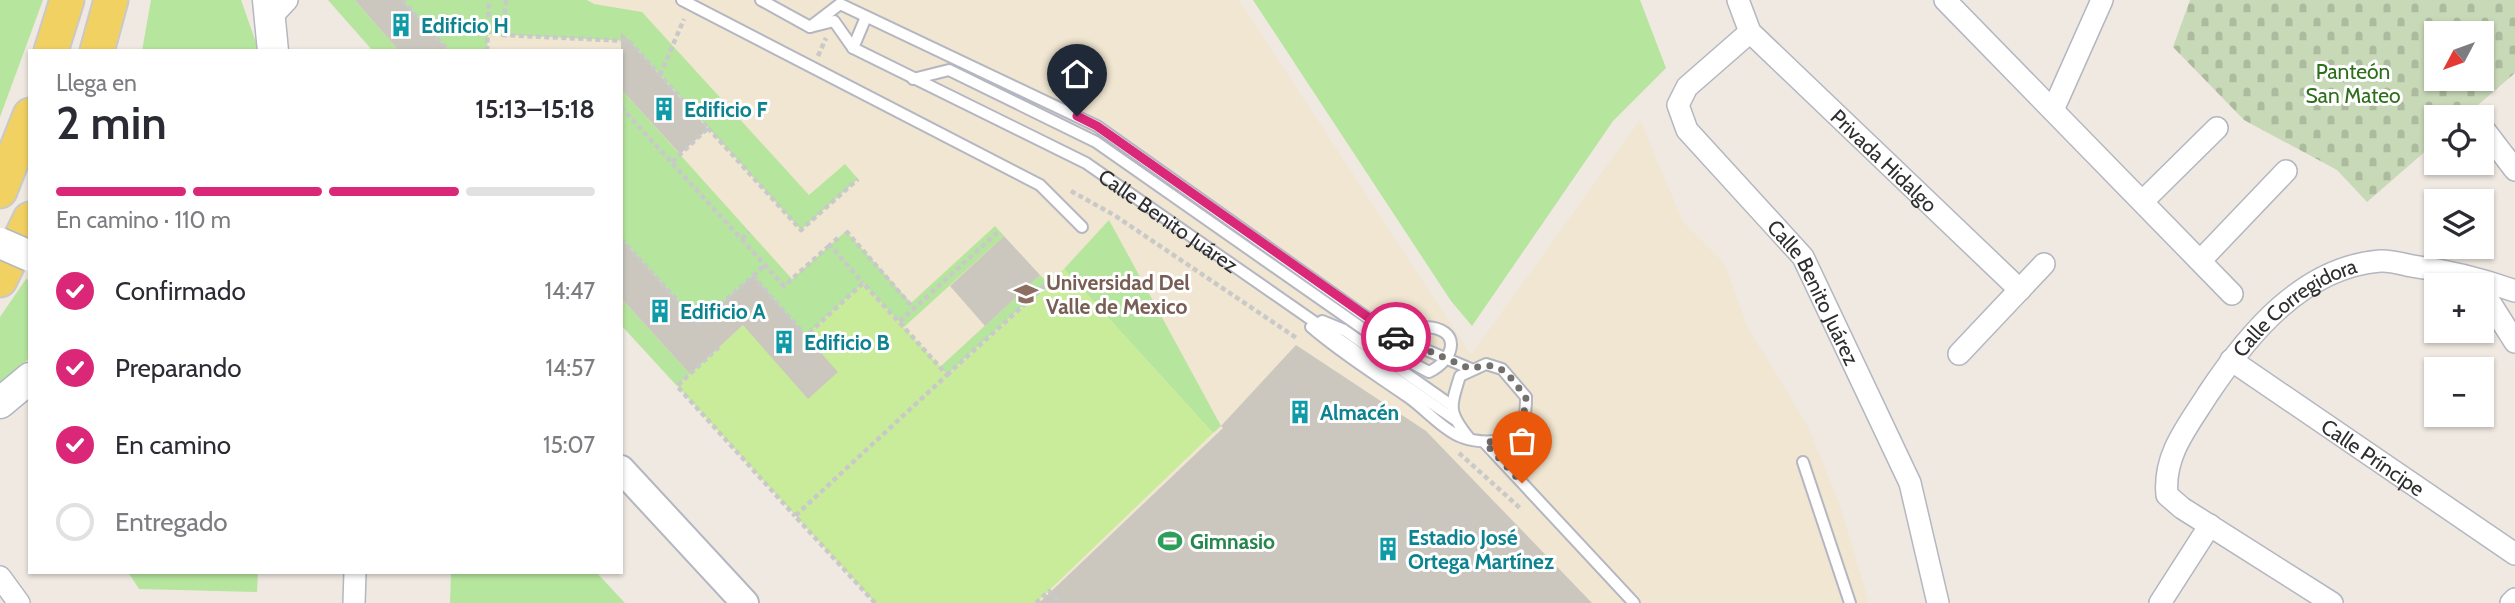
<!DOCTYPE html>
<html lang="es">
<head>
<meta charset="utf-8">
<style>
  :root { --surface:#fff; --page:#f7f7f7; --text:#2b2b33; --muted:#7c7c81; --line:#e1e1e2; --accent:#db2777 }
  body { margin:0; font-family:Cabin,sans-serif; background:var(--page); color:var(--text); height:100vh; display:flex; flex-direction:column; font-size:26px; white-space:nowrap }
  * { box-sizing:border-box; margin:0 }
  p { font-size:23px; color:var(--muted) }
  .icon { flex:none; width:38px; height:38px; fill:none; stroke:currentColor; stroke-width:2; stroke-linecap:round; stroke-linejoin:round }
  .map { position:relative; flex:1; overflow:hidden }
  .panel { position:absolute; left:28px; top:49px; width:595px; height:525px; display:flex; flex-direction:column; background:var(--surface); border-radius:0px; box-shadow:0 2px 5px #0004 }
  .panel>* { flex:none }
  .needle { width:46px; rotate:229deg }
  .fabs { position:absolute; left:2424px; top:21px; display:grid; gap:14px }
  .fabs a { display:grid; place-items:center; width:70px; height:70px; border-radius:0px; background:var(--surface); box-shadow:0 2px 5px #0004; font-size:35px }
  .pin { position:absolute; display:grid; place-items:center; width:60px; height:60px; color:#fff; margin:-72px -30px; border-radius:50% 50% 50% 0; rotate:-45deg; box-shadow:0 0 7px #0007 }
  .pin .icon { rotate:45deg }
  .courier { position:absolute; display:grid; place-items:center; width:70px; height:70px; margin:-35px; border:5px solid #db2777; border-radius:50%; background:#fff; color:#222; box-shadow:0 2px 9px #0007 }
  .headline em { font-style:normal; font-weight:600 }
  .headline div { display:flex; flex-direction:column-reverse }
  .headline { display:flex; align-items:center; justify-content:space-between; height:119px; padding:0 28px }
  h1 { font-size:46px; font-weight:600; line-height:52px }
  .bar { display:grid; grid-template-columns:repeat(4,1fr); gap:10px 7px; align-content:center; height:84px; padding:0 28px }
  .bar i { height:9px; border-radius:5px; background:var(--line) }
  .bar .current { background:var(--accent) }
  .bar p { grid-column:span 4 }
  ol { padding:0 28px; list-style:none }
  li { display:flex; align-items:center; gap:21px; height:77px }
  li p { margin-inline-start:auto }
  li .icon { padding:7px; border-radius:50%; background:var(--accent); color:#fff; stroke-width:4 }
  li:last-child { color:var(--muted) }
  li i { width:38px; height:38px; border:4px solid var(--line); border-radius:50% }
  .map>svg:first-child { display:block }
</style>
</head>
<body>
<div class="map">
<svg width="2515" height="603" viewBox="0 0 2515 603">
  <defs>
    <pattern id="cemetery-stones" width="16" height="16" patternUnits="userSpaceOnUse" patternTransform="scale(1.75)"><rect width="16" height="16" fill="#c8d9b8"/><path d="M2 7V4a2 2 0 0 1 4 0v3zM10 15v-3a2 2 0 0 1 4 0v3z" fill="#acbb9e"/></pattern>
  </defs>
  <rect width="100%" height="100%" fill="#efe9e1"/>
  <!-- education -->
  <path fill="#f0e6d1" d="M328 0H1239L1471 355 1640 120 1683 222 1724 263 1748 328 1807 425 1840 505 1869 603H875L621 325V51H373Z"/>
  <!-- green -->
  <g fill="#b6e59e">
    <path d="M0 0H43L0 117Z"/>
    <path d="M151 0H241L259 51H142Z"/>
    <path d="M328 0H355L399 51H373Z"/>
    <path d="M402 0H587L594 4 642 12 809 195 845 164 858 179 801 230 629 41 488 34 487 51H449Z"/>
    <path d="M1253 0H1640L1666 68 1613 121 1472 326 1451 301Z"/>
    <path d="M621 89 792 279 846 231 911 303 995 226 1004 236 904 327 863 283 806 336 753 277 699 324 621 239Z"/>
    <path d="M1109 220 1221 426 1213 433 1064 269Z"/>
    <path d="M1040 275 1048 283 947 375 940 367Z"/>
    <path d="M26 279 30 280V358L0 383V317Z"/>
    <path d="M621 298 690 374 677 386 621 325Z"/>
    <path d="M128 572H258L257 592 139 589Z"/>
    <path d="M451 572H596L625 603H450Z"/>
  </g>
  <!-- cemetery -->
  <path fill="url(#cemetery-stones)" fill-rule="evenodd" d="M2190 0H2515V73L2464 117H2436V142L2367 202 2337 170 2244 120 2173 47ZM2436 33H2482V79H2436Z"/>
  <!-- pitch -->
  <path fill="#c9ec9a" d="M1064 269 1213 433 1036 603H875L677 386 743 325 806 336 863 283 948 375Z"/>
  <!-- building -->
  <g fill="#cbc7bf">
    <path d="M355 0H402L449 51H399Z"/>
    <path d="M621 32 708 129 680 154 621 89Z"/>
    <path d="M1004 236 1040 275 985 326 950 286Z"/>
    <path d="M621 239 699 324 753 276 838 372 808 399 743 325 690 374 621 298Z"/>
    <path d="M1296 345 1426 431 1592 603H1039L1223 428 1221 426Z"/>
  </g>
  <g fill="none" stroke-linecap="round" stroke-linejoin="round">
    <!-- service casing -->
    <g stroke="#b4b7c1" stroke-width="14">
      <g id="service">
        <path d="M682 0 1040 185 1082 227"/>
        <path id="s1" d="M761 0 810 27 834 21 853 48 1086 163 1454 419"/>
        <path d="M810 27 840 4 1097 126 1393 336C1403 334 1416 327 1425 327 1462 328 1456 359 1429 372L1412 363 1096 142 949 70 913 79"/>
        <path d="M853 48 866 17"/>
        <path d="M1322 321 1344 330 1451 405"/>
        <path d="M1311 327C1341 353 1375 374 1408 397 1424 408 1438 425 1455 434 1475 445 1517 447 1524 418 1526 411 1526 403 1526 397L1502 369 1486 364 1460 376C1450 408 1448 412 1469 438"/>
        <path d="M1393 336 1471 369"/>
        <path d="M1485 443 1634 603"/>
        <path d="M1803 462 1850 603"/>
      </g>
    </g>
    <!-- minor casing -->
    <g stroke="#b4b7c1" stroke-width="24">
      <g id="minor">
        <path id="s2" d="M1738 0 1750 32 2020 290"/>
        <path d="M1945 0 2232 294"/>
        <path d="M272 16 287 0"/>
        <path id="s3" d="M1750 32 1687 87 1678 105 1687 130 1803 257 1910 483 1938 603"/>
        <path d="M2053 110 2102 0"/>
        <path d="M2486 132 2515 170"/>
        <path d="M2143 201 2217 128"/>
        <path d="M2201 260 2286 171"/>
        <path d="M2482 290 2515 342"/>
        <path d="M1959 354 2044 264"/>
        <path id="s4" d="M2231 360 2515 554"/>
        <path d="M0 577 19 603"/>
        <path d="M354 603 355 572"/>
        <path d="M2160 603 2210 525"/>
        <path id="s5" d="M2332 603 2182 508 2167 495C2163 455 2188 426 2208 394 2248 334 2303 267 2380 261 2390 260 2402 264 2412 266 2449 271 2479 278 2515 291"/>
        <path d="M2511 603 2515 599"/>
      </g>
    </g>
    <!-- tertiary casing -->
    <g stroke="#b4b7c1" stroke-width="30">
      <path id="tertiary" d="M621 469 745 603"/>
    </g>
    <!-- secondary casing -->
    <g stroke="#b4b7c1" stroke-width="33">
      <g id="secondary">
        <path d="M268 0 273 51"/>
        <path d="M0 403 30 378"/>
      </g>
    </g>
    <!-- primary casing -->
    <g stroke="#c9c9c9" stroke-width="37">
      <g id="primary">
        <path d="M51 51 67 0"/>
        <path d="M97 51 111 0"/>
        <path d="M0 191 30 115"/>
        <path d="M0 280 30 219"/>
      </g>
    </g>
    <!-- path -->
    <g stroke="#c9c9c9" stroke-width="4.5" stroke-dasharray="5 3.5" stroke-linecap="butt">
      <path d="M402 0 449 51"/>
      <path d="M506 0 503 35 629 41 708 128 672 162"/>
      <path d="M487 51 489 0"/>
      <path d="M818 56 826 38"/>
      <path d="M660 75 684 19"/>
      <path d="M621 107 784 286 830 245"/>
      <path d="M708 128 801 230 858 179"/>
      <path d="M1071 191 1114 215 1298 339"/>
      <path d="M846 231 914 309"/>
      <path d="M838 238 830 245 863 283"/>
      <path d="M621 239 699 324 753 276 806 336 863 283 899 322 999 231"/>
      <path d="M742 239 749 232"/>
      <path d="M753 276 765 265"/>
      <path d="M719 347 677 386 795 516"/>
      <path d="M947 375 1048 283"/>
      <path d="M1459 453 1520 508"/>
      <path d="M875 603 795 516 947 375 899 322"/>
      <path d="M1036 603 1049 591 1061 603"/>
    </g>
    <!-- service -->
    <use href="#service" stroke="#fff" stroke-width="10"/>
    <!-- minor -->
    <use href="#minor" stroke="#fff" stroke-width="21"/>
    <!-- tertiary -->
    <use href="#tertiary" stroke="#fff" stroke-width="26"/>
    <!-- secondary -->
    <use href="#secondary" stroke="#fff" stroke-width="30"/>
    <!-- primary -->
    <use href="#primary" stroke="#f2d163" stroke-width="33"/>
    <!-- secondary-bridge casing -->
    <g stroke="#b4b7c1" stroke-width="33" stroke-linecap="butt">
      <path id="secondary-bridge" d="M0 243 30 256"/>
    </g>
    <!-- secondary-bridge -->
    <use href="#secondary-bridge" stroke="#fff" stroke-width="30"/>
  </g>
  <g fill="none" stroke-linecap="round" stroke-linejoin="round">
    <!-- done -->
    <path stroke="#726f6d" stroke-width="7" stroke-dasharray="0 12.6" d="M1396 337 1471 369C1501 358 1508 375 1526 397 1523 430 1517 436 1485 443L1522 483"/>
    <!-- route -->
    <path stroke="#db2777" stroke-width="9" d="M1077 116 1097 126 1396 337"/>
  </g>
  <!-- icons -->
  <defs>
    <g id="building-bare" transform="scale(1.89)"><path d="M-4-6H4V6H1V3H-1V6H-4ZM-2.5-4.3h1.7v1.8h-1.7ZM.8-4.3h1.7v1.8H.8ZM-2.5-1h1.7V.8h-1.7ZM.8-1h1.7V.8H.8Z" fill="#0f9aa8" stroke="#fff" stroke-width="2.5" paint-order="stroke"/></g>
    <g id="university-bare" transform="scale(1.89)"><path d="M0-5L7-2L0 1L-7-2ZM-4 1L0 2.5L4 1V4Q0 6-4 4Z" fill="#8d6e63" stroke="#fff" stroke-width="2.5" paint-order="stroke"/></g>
    <g id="stadium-bare" transform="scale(1.89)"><path d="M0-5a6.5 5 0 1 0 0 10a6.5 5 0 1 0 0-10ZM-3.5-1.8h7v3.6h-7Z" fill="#2e9e5b" stroke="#fff" stroke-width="2.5" paint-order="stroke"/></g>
  </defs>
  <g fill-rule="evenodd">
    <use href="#building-bare" x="401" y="25"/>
    <use href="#building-bare" x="664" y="109"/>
    <use href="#university-bare" x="1026" y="294"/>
    <use href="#building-bare" x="660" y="311"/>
    <use href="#building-bare" x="784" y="342"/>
    <use href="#building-bare" x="1300" y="412"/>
    <use href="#stadium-bare" x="1170" y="541"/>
    <use href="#building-bare" x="1388" y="549"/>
  </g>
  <g text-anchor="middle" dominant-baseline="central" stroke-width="6" stroke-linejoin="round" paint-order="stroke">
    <!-- culture labels -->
    <g font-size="21" font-weight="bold" fill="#0d838f" stroke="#fff" text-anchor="start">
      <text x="421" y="25">Edificio H</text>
      <text x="684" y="109">Edificio F</text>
      <text x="680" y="311">Edificio A</text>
      <text x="804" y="342">Edificio B</text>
      <text x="1320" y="412">Almacén</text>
      <text x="1408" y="537">Estadio José<tspan x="1408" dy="24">Ortega Martínez</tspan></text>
    </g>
    <!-- park labels -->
    <g font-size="21" fill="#2c6e1b" stroke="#fff">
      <text x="2353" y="71">Panteón<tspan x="2353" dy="24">San Mateo</tspan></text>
    </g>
    <!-- street labels -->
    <g font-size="21" fill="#2e2e2e" stroke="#fff">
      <text stroke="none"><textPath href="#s2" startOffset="220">Privada Hidalgo</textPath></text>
      <text stroke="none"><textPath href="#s1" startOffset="474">Calle Benito Juárez</textPath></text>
      <text stroke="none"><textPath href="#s3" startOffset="338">Calle Benito Juárez</textPath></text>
      <text stroke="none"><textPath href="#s5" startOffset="434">Calle Corregidora</textPath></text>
      <text stroke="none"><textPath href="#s4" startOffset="172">Calle Príncipe</textPath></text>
    </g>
    <!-- education labels -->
    <g font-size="21" font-weight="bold" fill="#785e54" stroke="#fff" text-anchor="start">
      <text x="1046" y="282">Universidad Del<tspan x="1046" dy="24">Valle de Mexico</tspan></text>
    </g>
    <!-- leisure labels -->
    <g font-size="21" font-weight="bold" fill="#27864d" stroke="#fff" text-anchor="start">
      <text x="1190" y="541">Gimnasio</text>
    </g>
  </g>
</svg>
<div class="fabs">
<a><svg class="needle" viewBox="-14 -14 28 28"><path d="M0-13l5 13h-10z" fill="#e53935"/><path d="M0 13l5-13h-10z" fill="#7c7c81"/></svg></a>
<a><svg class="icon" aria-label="locate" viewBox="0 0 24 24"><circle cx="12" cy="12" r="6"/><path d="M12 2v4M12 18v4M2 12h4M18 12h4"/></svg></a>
<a><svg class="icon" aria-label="layers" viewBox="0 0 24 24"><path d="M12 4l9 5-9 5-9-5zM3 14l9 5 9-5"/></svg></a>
<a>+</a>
<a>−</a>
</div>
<div class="pin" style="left:1522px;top:483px;background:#ea580c"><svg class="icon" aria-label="bag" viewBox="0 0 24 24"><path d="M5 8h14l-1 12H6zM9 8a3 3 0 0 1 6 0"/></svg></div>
<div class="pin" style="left:1077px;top:116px;background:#1f2937"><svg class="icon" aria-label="home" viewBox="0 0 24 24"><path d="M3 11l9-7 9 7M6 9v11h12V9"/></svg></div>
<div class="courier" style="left:1396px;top:337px"><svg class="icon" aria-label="car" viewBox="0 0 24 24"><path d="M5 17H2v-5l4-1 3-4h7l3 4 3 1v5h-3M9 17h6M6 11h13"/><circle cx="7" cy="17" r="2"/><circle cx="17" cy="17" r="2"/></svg></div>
<section class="panel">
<div class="headline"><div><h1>2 min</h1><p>Llega en</p></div><em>15:13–15:18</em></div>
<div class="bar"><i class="current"></i><i class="current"></i><i class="current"></i><i></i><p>En camino · 110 m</p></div>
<ol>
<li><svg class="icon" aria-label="check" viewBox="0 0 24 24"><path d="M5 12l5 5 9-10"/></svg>Confirmado<p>14:47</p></li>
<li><svg class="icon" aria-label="check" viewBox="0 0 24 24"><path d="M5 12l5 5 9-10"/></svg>Preparando<p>14:57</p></li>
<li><svg class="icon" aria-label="check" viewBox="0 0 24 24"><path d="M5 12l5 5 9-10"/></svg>En camino<p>15:07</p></li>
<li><i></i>Entregado</li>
</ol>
</section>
</div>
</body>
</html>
